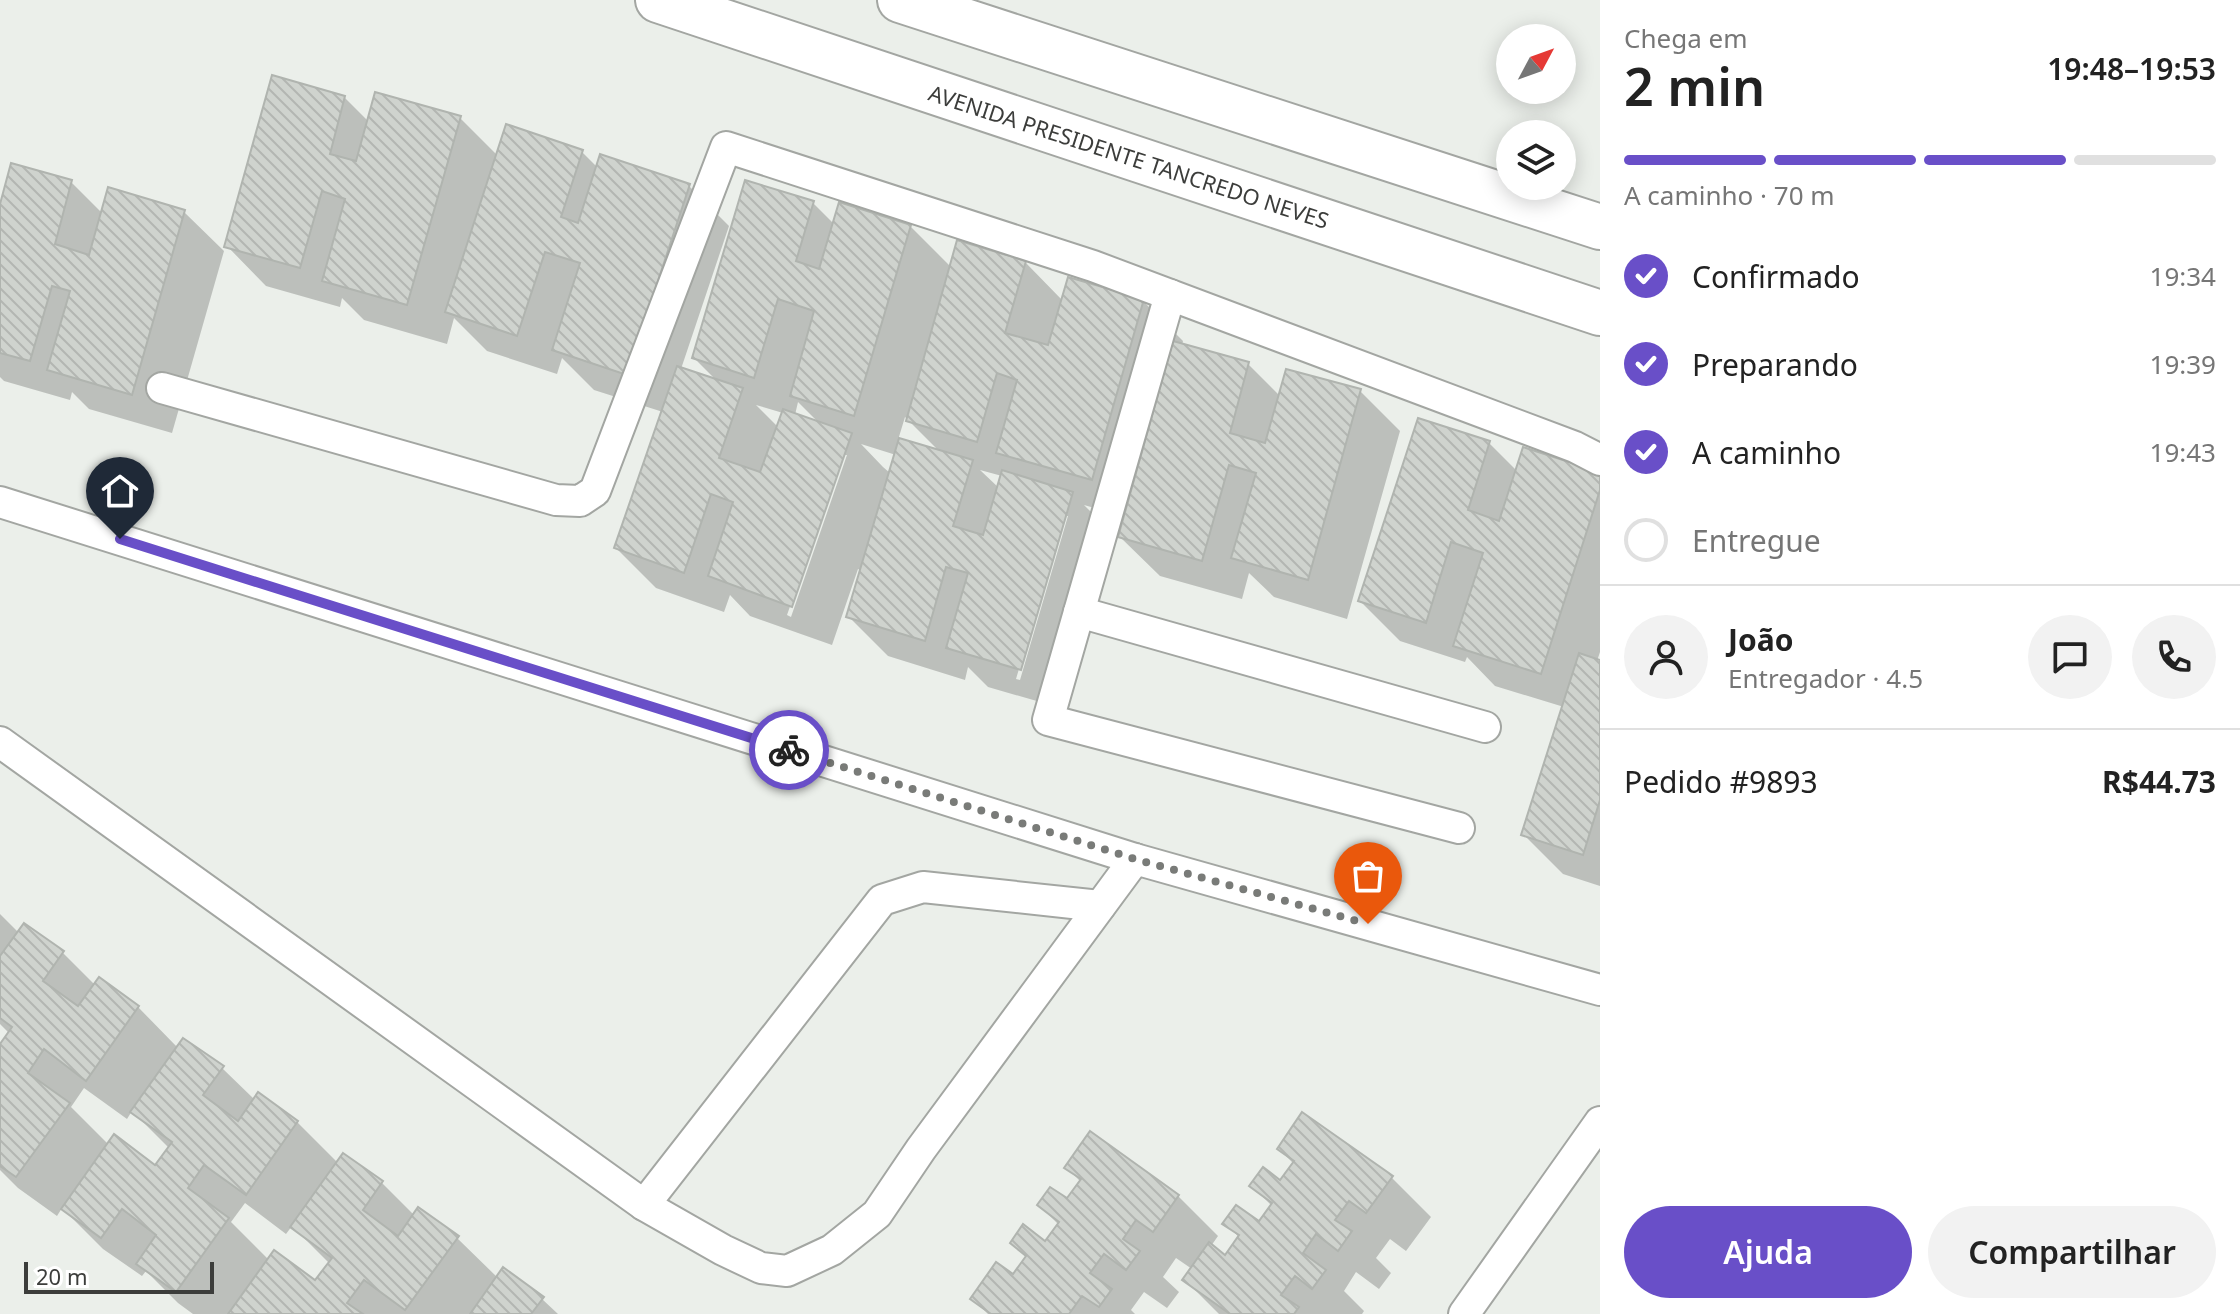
<!DOCTYPE html>
<html lang="pt">
<head>
<meta charset="utf-8">
<style>
  :root { --surface:#fff; --page:#f2f2f2; --text:#222; --muted:#767676; --line:#e0e0e0; --accent:#694fc8 }
  body { margin:0; font-family:"Noto Sans",sans-serif; background:var(--page); color:var(--text); height:100vh; display:flex; flex-direction:column; font-size:30px; white-space:nowrap }
  * { box-sizing:border-box; margin:0 }
  p { font-size:26px; color:var(--muted) }
  .icon { flex:none; width:44px; height:44px; fill:none; stroke:currentColor; stroke-width:2; stroke-linecap:round; stroke-linejoin:round }
  .map { position:relative; flex:1; overflow:hidden }
  .drawer { display:flex; flex-direction:column; background:var(--surface); width:640px }
  .drawer>* { flex:none }
  .needle { width:52px; rotate:49deg }
  .controls { position:absolute; left:1496px; top:24px; display:grid; gap:16px }
  .controls a { display:grid; place-items:center; width:80px; height:80px; border-radius:50%; background:var(--surface); box-shadow:0 4px 20px #0003; font-size:40px }
  .scale { position:absolute; left:24px; bottom:20px; width:190px; box-sizing:border-box; padding-left:8px; border:4px solid #3c3d3b; border-top:0; font-size:22px; line-height:28px; white-space:nowrap; color:#3c3d3b; -webkit-text-stroke:6px #fff; paint-order:stroke }
  .pin { position:absolute; display:grid; place-items:center; width:68px; height:68px; color:#fff; margin:-82px -34px; border-radius:50% 50% 50% 0; rotate:-45deg; box-shadow:0 0 8px #0007 }
  .pin .icon { rotate:45deg }
  .courier { position:absolute; display:grid; place-items:center; width:80px; height:80px; margin:-40px; border:6px solid #694fc8; border-radius:50%; background:#fff; color:#222; box-shadow:0 2px 10px #0007 }
  .headline em { font-style:normal; font-weight:600 }
  .headline div { display:flex; flex-direction:column-reverse }
  .headline { display:flex; align-items:center; justify-content:space-between; height:136px; padding:0 24px }
  h1 { font-size:52px; font-weight:600; line-height:60px }
  .bar { display:grid; grid-template-columns:repeat(4,1fr); gap:12px 8px; align-content:center; height:96px; padding:0 24px }
  .bar i { height:10px; border-radius:6px; background:var(--line) }
  .bar .on { background:var(--accent) }
  .bar p { grid-column:span 4 }
  .line { display:flex; align-items:center; gap:20px; padding:0 24px; border-top:2px solid var(--line) }
  .line div { flex:1 }
  .round { display:grid; place-items:center; flex:none; width:84px; height:84px; border-radius:42px; background:var(--page) }
  ol { padding:0 24px; list-style:none }
  li { display:flex; align-items:center; gap:24px; height:88px }
  li p { margin-inline-start:auto }
  li .icon { padding:8px; border-radius:50%; background:var(--accent); color:#fff; stroke-width:4 }
  li:last-child { color:var(--muted) }
  li i { width:44px; height:44px; border:4px solid var(--line); border-radius:50% }
  .cta { display:flex; gap:16px; margin-top:auto; padding:16px 24px }
  .cta a { flex:1; height:92px; border-radius:48px; background:var(--accent); color:#fff; font-size:32px; font-weight:600; line-height:92px; text-align:center }
  .cta a+a { background:var(--page); color:var(--text) }
  main { display:flex; flex:1; min-height:0 }
  .map>svg:first-child { display:block }
</style>
</head>
<body>
<main>
<div class="map">
<svg width="1600" height="1314" viewBox="0 0 1600 1314">
  <defs>
    <pattern id="building-back-hatch" width="6" height="6" patternUnits="userSpaceOnUse" patternTransform="scale(2)"><rect width="6" height="6" fill="#cfd3ce"/><path d="M-1 5l2 2M0 0l6 6M5-1l2 2" fill="none" stroke="#b3b6b2"/></pattern>
  </defs>
  <rect width="100%" height="100%" fill="#ebefea"/>
  <!-- shadow -->
  <g fill="#0003" fill-rule="evenodd">
    <path d="M344 97 369 122 460 118 498 156 582 152 598 168 689 186 729 226 681 369 718 382 694 358 813 203 834 224 910 226 951 267 1025 262 1063 301H1143L1183 341 1182 345 1248 364 1281 397 1360 391 1400 431 1347 619 1274 597 1249 573 1242 599 1160 576 1120 537 1126 517 1084 505 1112 533 1061 708 988 687 968 667 965 680 888 656 848 616 862 571 858 569 832 645 750 616 730 595 724 612 656 588 616 548 663 412 594 390 562 358 557 374 487 351 454 318 447 344 364 320 342 298 340 307 266 286 227 246ZM798 402 820 424 795 415ZM756 405 783 413 778 427ZM905 417 940 452 898 440ZM861 444 896 455 890 473 883 467ZM843 455H847L791 617 787 615ZM980 470 1002 476 999 488ZM1064 516H1068L1020 680 1016 679Z"/>
    <path d="M71 182 102 213 184 212 224 251 172 433 89 409 72 392 70 400 4 381 0 377V211Z"/>
    <path d="M1489 443 1517 471 1600 474V652L1597 661 1600 662V886L1563 874 1524 835 1564 707 1495 686 1467 657 1465 662 1400 641 1360 601Z"/>
    <path d="M0 914 19 933 24 925 63 953 95 985 138 1007 178 1048 222 1068 255 1100 297 1122 338 1163 343 1155 382 1183 415 1216 457 1238 498 1278 542 1299 558 1314H193L178 1303 146 1271 142 1276 103 1249 62 1208 57 1216 18 1188 0 1170V1047L10 1034 0 1024ZM84 1088 127 1119 132 1111 169 1148 156 1168 109 1145 71 1107ZM245 1203 286 1234 292 1226 330 1264 316 1283 269 1260 231 1222Z"/>
    <path d="M1279 1149 1391 1177 1431 1217 1406 1251 1390 1239 1376 1258 1391 1273 1379 1289 1356 1272 1344 1291 1364 1311 1362 1314H1219L1185 1280 1192 1269 1176 1258 1163 1277 1179 1292 1167 1308 1144 1292 1131 1310 1135 1314H988L973 1299 1014 1277 1027 1258 1012 1242 1046 1243 1059 1225 1039 1205 1067 1201 1081 1182 1066 1167 1178 1196 1218 1236 1211 1246 1226 1257 1240 1238 1225 1224H1259L1272 1206 1252 1186 1280 1182 1294 1164Z"/>
  </g>
  <!-- building -->
  <g fill="url(#building-back-hatch)" stroke="#b0b4af" stroke-width="2">
    <path d="M272 75 345 96 330 154 356 161 375 92 461 116 407 305 322 281 345 199 322 191 300 268 224 247Z"/>
    <path d="M506 124 583 150 561 217 578 223 600 154 690 184 627 375 552 350 580 263 545 252 517 336 445 312Z"/>
    <path d="M11 163 72 180 55 244 89 255 108 187 185 210 132 395 47 370 70 291 52 286 30 361 0 353V204Z"/>
    <path d="M745 180 814 201 796 261 819 269 839 202 911 225 854 416 790 396 814 311 778 299 754 378 692 358Z"/>
    <path d="M957 240 1026 261 1005 333 1048 345 1068 277 1144 299 1092 480 996 453 1017 380 997 373 977 442 906 421Z"/>
    <path d="M1173 341 1249 362 1230 433 1265 443 1286 369 1361 389 1308 580 1231 558 1256 473 1229 465 1202 561 1118 537Z"/>
    <path d="M677 366 743 388 719 458 760 472 783 409 852 433 792 607 708 576 733 502 711 494 684 573 614 548Z"/>
    <path d="M1418 418 1490 441 1468 510 1499 521 1523 447 1600 472V490L1541 674 1453 646 1483 553 1451 542 1426 623 1358 601Z"/>
    <path d="M899 438 973 460 953 526 983 535 1002 470 1073 492 1021 670 946 648 968 573 946 567 925 641 846 617Z"/>
    <path d="M1579 653 1600 660V800L1583 855 1521 835Z"/>
    <path d="M24 923 64 951 43 981 78 1006 99 977 139 1006 86 1081 44 1049 28 1073 70 1103 16 1177 0 1166V1044L12 1027 0 1018V956Z"/>
    <path d="M183 1038 224 1066 203 1095 238 1121 258 1092 298 1121 246 1195 204 1165 188 1188 229 1218 176 1292 136 1264 156 1235 122 1209 101 1238 61 1209 114 1134 155 1165 172 1142 130 1112Z"/>
    <path d="M1302 1112 1393 1176 1366 1213 1349 1201 1335 1220 1352 1231 1338 1251 1316 1234 1303 1253 1326 1270 1312 1289 1295 1276 1281 1295 1299 1307 1294 1314H1230L1182 1280 1209 1242 1225 1255 1239 1235 1222 1224 1236 1205 1259 1221 1272 1203 1249 1186 1263 1167 1280 1180 1294 1161 1277 1149Z"/>
    <path d="M1090 1131 1179 1195 1153 1232 1136 1220 1123 1239 1140 1251 1126 1270 1104 1254 1090 1273 1112 1289 1099 1307 1082 1296 1069 1314H991L970 1299 996 1262 1013 1274 1026 1256 1010 1243 1023 1224 1045 1241 1059 1222 1037 1205 1050 1187 1067 1198 1081 1179 1064 1168Z"/>
    <path d="M343 1153 383 1181 363 1210 398 1236 418 1207 459 1236 405 1310 364 1280 347 1303 363 1314H228L274 1250 315 1280 332 1258 290 1227Z"/>
    <path d="M503 1267 544 1297 531 1314H470Z"/>
  </g>
  <g fill="none" stroke-linecap="round" stroke-linejoin="round">
    <!-- lane casing -->
    <g stroke="#a3a6a2" stroke-width="34">
      <g id="lane">
        <path d="M1170 295 1048 720 1459 828"/>
        <path d="M162 388 556 500 580 501 595 491 726 147 1093 266 1575 447 1600 460"/>
        <path d="M0 502 1135 859 1600 990"/>
        <path d="M1079 612 1485 727"/>
        <path d="M0 742 644 1205 723 1250 761 1268 787 1271 832 1250 877 1214 921 1149 1135 859"/>
        <path d="M644 1205 882 900 923 887 1100 906"/>
        <path d="M1464 1314 1600 1122"/>
      </g>
    </g>
    <!-- primary casing -->
    <g stroke="#a3a6a2" stroke-width="48">
      <g id="primary">
        <path d="M658 0 1600 313"/>
        <path d="M900 0 1600 227"/>
      </g>
    </g>
    <!-- lane -->
    <use href="#lane" stroke="#fff" stroke-width="30"/>
    <!-- primary -->
    <use href="#primary" stroke="#fff" stroke-width="44"/>
  </g>
  <g fill="none" stroke-linecap="round" stroke-linejoin="round">
    <!-- done -->
    <path stroke="#797b78" stroke-width="8" stroke-dasharray="0 14.4" d="M789 750 1135 859 1368 924"/>
    <!-- route -->
    <path stroke="#694fc8" stroke-width="10" d="M120 539 789 750"/>
  </g>
  <g text-anchor="middle" dominant-baseline="central" stroke-width="7" stroke-linejoin="round" paint-order="stroke">
    <!-- street labels -->
    <g font-size="22" fill="#3c3d3b" stroke="#fff">
      <text transform="translate(1129 156) rotate(18)">AVENIDA PRESIDENTE TANCREDO NEVES</text>
    </g>
  </g>
</svg>
<div class="controls">
<a><svg class="needle" viewBox="-14 -14 28 28"><path d="M0-13l5 13h-10z" fill="#e53935"/><path d="M0 13l5-13h-10z" fill="#767676"/></svg></a>
<a><svg class="icon" aria-label="layers" viewBox="0 0 24 24"><path d="M12 4l9 5-9 5-9-5zM3 14l9 5 9-5"/></svg></a>
</div>
<div class="scale">20 m</div>
<div class="pin" style="left:1368px;top:924px;background:#ea580c"><svg class="icon" aria-label="bag" viewBox="0 0 24 24"><path d="M5 8h14l-1 12H6zM9 8a3 3 0 0 1 6 0"/></svg></div>
<div class="pin" style="left:120px;top:539px;background:#1f2937"><svg class="icon" aria-label="home" viewBox="0 0 24 24"><path d="M3 11l9-7 9 7M6 9v11h12V9"/></svg></div>
<div class="courier" style="left:789px;top:750px"><svg class="icon" aria-label="bike" viewBox="0 0 24 24"><circle cx="6" cy="16" r="4"/><circle cx="18" cy="16" r="4"/><path d="M6 16l4-8h5l3 8M10 8l3 8H6M13 5h3"/></svg></div>
</div>
<section class="drawer">
<div class="headline"><div><h1>2 min</h1><p>Chega em</p></div><em>19:48–19:53</em></div>
<div class="bar"><i class="on"></i><i class="on"></i><i class="on"></i><i></i><p>A caminho · 70 m</p></div>
<ol>
<li><svg class="icon" aria-label="check" viewBox="0 0 24 24"><path d="M5 12l5 5 9-10"/></svg>Confirmado<p>19:34</p></li>
<li><svg class="icon" aria-label="check" viewBox="0 0 24 24"><path d="M5 12l5 5 9-10"/></svg>Preparando<p>19:39</p></li>
<li><svg class="icon" aria-label="check" viewBox="0 0 24 24"><path d="M5 12l5 5 9-10"/></svg>A caminho<p>19:43</p></li>
<li><i></i>Entregue</li>
</ol>
<div class="line" style="height:144px"><a class="round"><svg class="icon" aria-label="person" viewBox="0 0 24 24"><circle cx="12" cy="8" r="4"/><path d="M4 21q1-7 8-7t8 7"/></svg></a><div><b>João</b><p>Entregador · 4.5</p></div><a class="round"><svg class="icon" aria-label="chat" viewBox="0 0 24 24"><path d="M4 5h16v11H9l-5 4z"/></svg></a><a class="round"><svg class="icon" aria-label="phone" viewBox="0 0 24 24"><path d="M5 4h4l2 5-3 2q2 4 5 5l2-3 5 2v4C11 20 4 13 5 4z"/></svg></a></div>
<div class="line" style="height:104px"><div>Pedido #9893</div><b>R$44.73</b></div>
<div class="cta"><a>Ajuda</a><a>Compartilhar</a></div>
</section>
</main>
</body>
</html>
